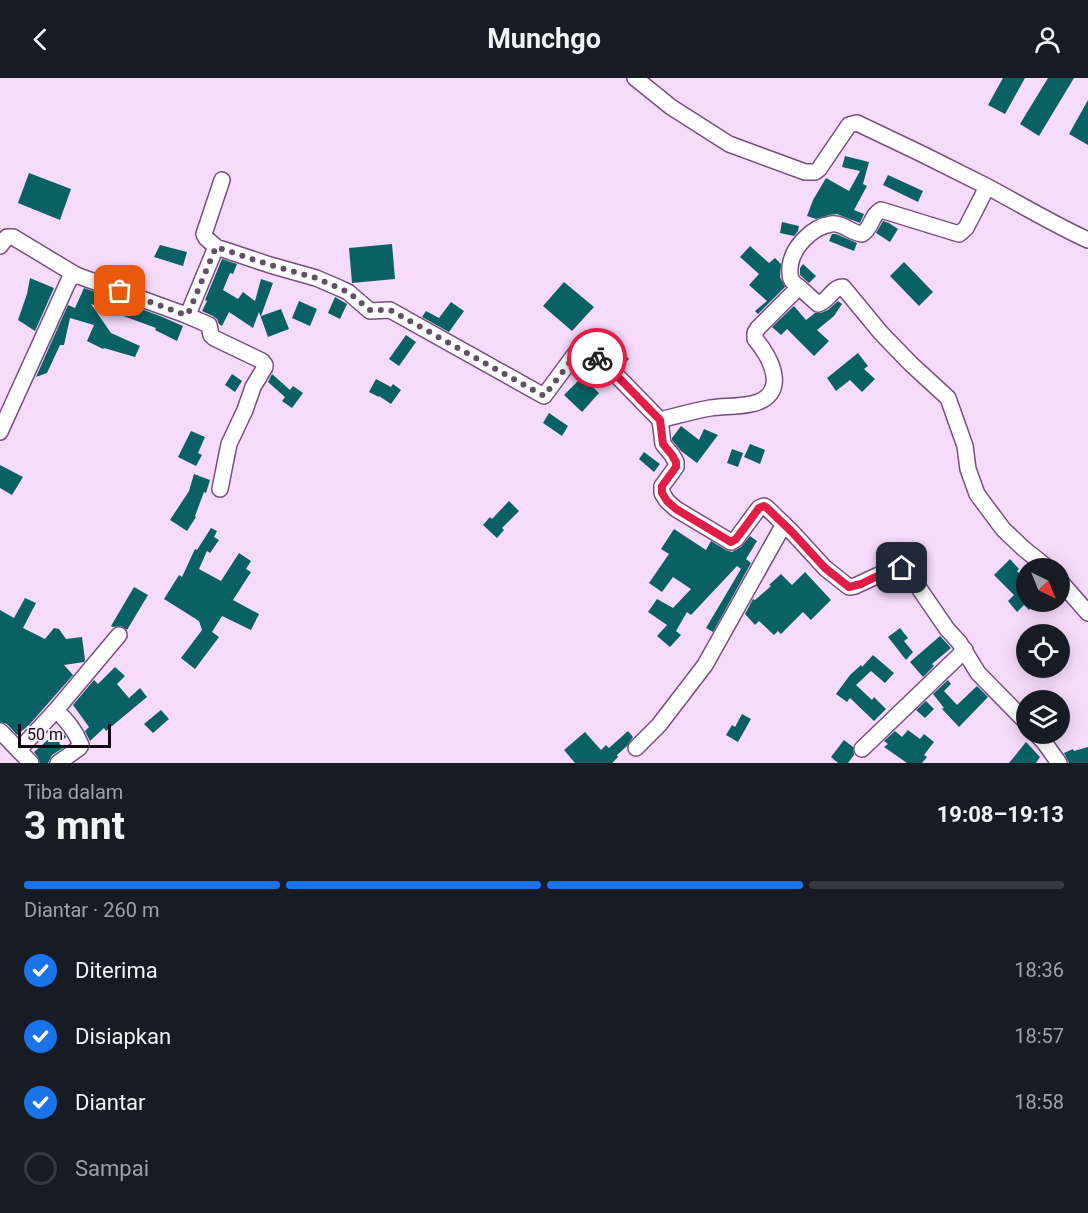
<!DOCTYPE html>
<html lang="id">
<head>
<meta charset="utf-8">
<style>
  :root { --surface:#171b24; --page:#242831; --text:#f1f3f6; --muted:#9ea1a6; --line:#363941; --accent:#1a73e8 }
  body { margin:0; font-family:Roboto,sans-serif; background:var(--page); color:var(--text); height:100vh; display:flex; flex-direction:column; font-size:22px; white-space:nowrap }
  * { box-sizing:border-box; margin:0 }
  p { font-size:20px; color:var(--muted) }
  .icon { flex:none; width:33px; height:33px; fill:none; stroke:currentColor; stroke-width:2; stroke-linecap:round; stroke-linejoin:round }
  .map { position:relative; height:685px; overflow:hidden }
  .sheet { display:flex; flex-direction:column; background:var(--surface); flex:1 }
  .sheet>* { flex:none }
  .needle { width:39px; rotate:137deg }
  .controls { position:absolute; left:1016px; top:480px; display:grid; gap:12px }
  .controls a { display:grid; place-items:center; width:54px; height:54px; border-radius:50%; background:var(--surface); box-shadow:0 3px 15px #0003; font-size:30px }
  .scale { position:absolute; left:18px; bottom:15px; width:93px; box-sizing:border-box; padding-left:6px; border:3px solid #140516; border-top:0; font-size:16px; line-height:21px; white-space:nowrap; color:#140516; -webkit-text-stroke:4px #f9effa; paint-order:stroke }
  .pin { position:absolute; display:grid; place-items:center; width:51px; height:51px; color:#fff; margin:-26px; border-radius:12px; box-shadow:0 3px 9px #0006 }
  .courier { position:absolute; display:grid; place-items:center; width:60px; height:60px; margin:-30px; border:4px solid #e11d48; border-radius:50%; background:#fff; color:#222; box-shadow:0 2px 8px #0007 }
  .summary em { font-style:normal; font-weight:700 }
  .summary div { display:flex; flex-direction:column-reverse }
  .summary { display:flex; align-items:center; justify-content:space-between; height:102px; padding:0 24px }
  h1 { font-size:39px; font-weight:700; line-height:45px }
  .bar { display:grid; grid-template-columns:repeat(4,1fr); gap:9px 6px; align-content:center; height:72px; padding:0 24px }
  .bar i { height:8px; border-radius:4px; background:var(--line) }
  .bar .selected { background:var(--accent) }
  .bar p { grid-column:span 4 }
  ol { padding:0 24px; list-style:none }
  li { display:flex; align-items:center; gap:18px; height:66px }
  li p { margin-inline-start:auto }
  li .icon { padding:6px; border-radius:50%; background:var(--accent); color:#fff; stroke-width:4 }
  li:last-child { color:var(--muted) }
  li i { width:33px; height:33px; border:3px solid var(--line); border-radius:50% }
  header { display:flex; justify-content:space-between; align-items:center; height:78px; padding:0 24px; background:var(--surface); font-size:27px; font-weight:700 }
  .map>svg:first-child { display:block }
</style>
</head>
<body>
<header><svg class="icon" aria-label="back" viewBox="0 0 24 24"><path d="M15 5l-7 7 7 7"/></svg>Munchgo<svg class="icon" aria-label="person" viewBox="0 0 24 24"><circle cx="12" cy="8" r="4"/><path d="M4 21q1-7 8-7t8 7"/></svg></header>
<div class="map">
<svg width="1088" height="685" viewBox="0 0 1088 685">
  <rect width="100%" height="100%" fill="#f7dbfc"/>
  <!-- building -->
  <g fill="#096065">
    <path d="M1003 0H1025L1005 36 988 27Z"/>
    <path d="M1048 0H1074L1039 58 1020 46Z"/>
    <path d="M1088 22V67L1069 56Z"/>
    <path d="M845 78 869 84 863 106 867 108 854 132 864 136 860 145 837 136 829 137 816 141 807 138 813 122 826 100 849 113 860 93 842 89Z"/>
    <path d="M29 95 71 111 60 142 18 125Z"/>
    <path d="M888 97 923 113 918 124 883 107Z"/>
    <path d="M883 143 889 145 898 151 890 164 876 155Z"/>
    <path d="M782 144 799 148 798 153 794 158 780 155Z"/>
    <path d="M832 156H836L857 165 854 173 829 163Z"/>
    <path d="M392 166 395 201 352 205 349 170Z"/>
    <path d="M160 167 187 174 183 188 154 179Z"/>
    <path d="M750 168 769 185 775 180 781 186 780 199 785 209 758 236 755 233 767 223 749 207 759 196 740 179Z"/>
    <path d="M222 181 237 186 233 196 230 195 223 212 238 221 243 214 255 223 261 201 273 205 261 238 281 231 289 251 268 259 259 234 253 250 229 234 222 248 219 246 217 241 213 238 202 233 207 223 205 222Z"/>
    <path d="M904 184 933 214 919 228 890 198Z"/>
    <path d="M803 186 816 198 809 205 800 197V190Z"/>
    <path d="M30 200 54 210 35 253 18 242 27 216Z"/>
    <path d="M564 204 594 229 572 253 543 228Z"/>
    <path d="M84 210 160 238 183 248 177 263 155 252 156 250 91 226 111 255 140 268 135 279 104 270 103 271 87 263 94 247 70 240 64 267H60L47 295 36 299 68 227 75 230Z"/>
    <path d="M335 219 347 226 340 241 328 235Z"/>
    <path d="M299 223 317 231 310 248 292 240Z"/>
    <path d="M838 223 842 226 834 238 817 252 829 263 814 278 787 251 781 257 772 249 794 228 806 242 815 235H821L828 232Z"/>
    <path d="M451 224 464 233 449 254 422 239 426 233 439 240Z"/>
    <path d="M406 257 416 264 399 288 389 281Z"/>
    <path d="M617 270 629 281 621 289 609 278Z"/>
    <path d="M858 275 868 288 864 291 875 301 862 314 850 302 836 313 827 300Z"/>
    <path d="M232 296 242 303 235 314 225 307Z"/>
    <path d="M272 296 290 312 293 308 303 315 292 330 282 323 285 319 268 304Z"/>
    <path d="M582 299 599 315 582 334 564 317Z"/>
    <path d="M376 301 391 309 393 306 401 312 391 326 379 318V319L369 314Z"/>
    <path d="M549 335 568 348 562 358 543 345Z"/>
    <path d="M681 348 699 362 704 351 718 357 697 385 681 373 672 362V360Z"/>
    <path d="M191 353 205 359 198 375 202 377 196 388 178 379Z"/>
    <path d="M750 366 765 372 760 386 744 379Z"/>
    <path d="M732 371 743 375 738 389 727 385Z"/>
    <path d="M644 374 660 386 654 394 639 381Z"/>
    <path d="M0 387 23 399 12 417 0 410Z"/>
    <path d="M194 396 210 402 206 415 204 414 195 438 196 439 187 453 170 442 189 413Z"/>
    <path d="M509 423 519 433 502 450 504 452 497 460 483 447 490 439 492 441Z"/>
    <path d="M211 450 217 453 214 459 219 462 210 475 207 473 199 491 221 503 239 475 251 483 246 491 251 494 233 522 259 536 251 552 222 538 212 554 219 559 195 591 181 580 202 552 199 543 164 521 179 497 182 499 195 471 197 472Z"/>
    <path d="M674 451 706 472 711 463 726 472 732 474 741 469 750 458 757 463 746 481 751 485 713 554 706 550 741 491 737 488 691 537 687 534 676 553 681 557 670 569 657 558 667 547 648 534 657 521 673 530 691 511 673 499 662 514 649 505 669 476 661 471Z"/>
    <path d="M1010 481 1019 491 1017 493 1026 502V504L1020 510 1026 517V524H1032L1035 527 1029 532 1024 527 1017 534 1008 523 1014 517 994 497Z"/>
    <path d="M805 494 831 522 811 542 803 534 781 556 778 553 774 557 759 543 755 547 745 536 753 521 755 522 771 508 769 507 781 496 792 507Z"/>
    <path d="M134 509 148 517 127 552 121 548 113 549 111 548Z"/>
    <path d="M25 520 36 525 23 550 45 561 54 550 59 551 66 561 82 559 85 582 84 584 64 587 73 597 29 647 17 657 7 646 0 644V532L14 540Z"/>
    <path d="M900 550 908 560 904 563 913 574 906 582 888 559Z"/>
    <path d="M940 558 951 570 932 586 934 588 923 599 910 584Z"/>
    <path d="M873 577 894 595 885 605 871 593 856 607 872 622 874 619 886 631 874 643 850 620 847 624 836 616 850 597 861 587 862 589Z"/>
    <path d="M115 589 125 598 117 606 129 620 140 610 147 619 106 653 104 650 90 663 85 653 89 649 73 627 94 602 98 606Z"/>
    <path d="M948 602 951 606 944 613 957 627 977 608 988 619 959 649 942 631 944 630 933 616Z"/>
    <path d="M926 623 934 631 925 640 916 632Z"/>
    <path d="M161 632 169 641 153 655 144 646Z"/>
    <path d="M742 636 751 641 738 664 726 657 732 647 735 649Z"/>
    <path d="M60 651 66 659 59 665 63 670 52 677 48 685H40L38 679 34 674Z"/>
    <path d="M908 652 920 661 924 656 934 664 924 677 927 679 922 685H907L884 669 888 666 884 663 895 653 902 659Z"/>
    <path d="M628 653 633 659 627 668 617 677 618 679 612 685H575L564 672 585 654 601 672 606 667 609 670Z"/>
    <path d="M844 662 853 669 854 677 848 685H838L831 679Z"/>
    <path d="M1026 664 1040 679 1036 685H1009Z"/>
    <path d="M1088 669V685H1069L1064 675 1073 671 1074 673Z"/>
  </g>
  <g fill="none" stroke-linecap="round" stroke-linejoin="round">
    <!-- minor casing -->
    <g stroke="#784f80" stroke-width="18">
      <g id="minor">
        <path d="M635 0 671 29 729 66 805 94H815L819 91 849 47 857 45C900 65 943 86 986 108 1020 126 1053 146 1088 162"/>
        <path d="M222 102 204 156 206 160 216 169 270 187 316 200 337 209 348 214 370 233 390 232 544 318 578 272 583 269 620 301 660 342C676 338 693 333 710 330 723 328 738 329 751 326 790 318 772 280 755 261V255L758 250 799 209 818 226C829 223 832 209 843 209L881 255 911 286 948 320 965 368 968 391 977 416 1003 451 1024 471 1048 490"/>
        <path d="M0 168 7 159H13L76 197"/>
        <path d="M799 209C797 208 793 204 792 203 789 198 790 193 790 189 792 169 812 149 831 146 842 144 851 155 862 156 872 150 871 137 881 132L959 156 966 150 987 109"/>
        <path d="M186 237 209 247 211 257 214 260 262 283 265 287V289L253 309 245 332 229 366 220 411"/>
        <path d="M660 342 663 366 672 377 676 384V389L662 408V415L667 423 676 431 731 464 736 461 759 430 764 428 766 429 792 454 825 490 849 509 855 508 896 489 901 490 912 500 947 551 959 564 978 595 1026 644"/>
        <path d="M0 354 69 202 76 197 186 237 189 234 216 169"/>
        <path d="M1059 502 1088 535"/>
        <path d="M56 632C67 643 75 652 81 667L79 670 58 685"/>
        <path d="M0 653 31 685"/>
        <path d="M1036 656 1044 664 1059 685"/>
        <path d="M636 670 659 647 705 587 784 446"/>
        <path d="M862 671 965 572"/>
        <path d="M19 672 56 632 119 557"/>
      </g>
    </g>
    <!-- minor -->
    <use href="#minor" stroke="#fff" stroke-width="15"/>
  </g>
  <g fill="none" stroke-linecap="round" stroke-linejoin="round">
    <!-- done -->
    <path stroke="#635066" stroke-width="6" stroke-dasharray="0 10.8" d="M120 213 186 237 188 236 216 169 270 187 316 200 348 214 370 232H390L544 318 581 270 584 269 597 280"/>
    <!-- route -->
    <path stroke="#e11d48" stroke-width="8" d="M597 280 620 301 660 342 663 366 672 377 676 384V389L662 408V415L667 423 676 431 731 464 736 461 759 430 764 428 766 429 792 454 825 490 849 509 861 506 896 489 902 490"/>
  </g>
</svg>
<div class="controls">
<a><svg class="needle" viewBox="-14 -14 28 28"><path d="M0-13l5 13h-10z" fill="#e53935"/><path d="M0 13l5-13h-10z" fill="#9ea1a6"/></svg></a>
<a><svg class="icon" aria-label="locate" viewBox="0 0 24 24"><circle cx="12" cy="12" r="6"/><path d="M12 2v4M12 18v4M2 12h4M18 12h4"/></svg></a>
<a><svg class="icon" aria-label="layers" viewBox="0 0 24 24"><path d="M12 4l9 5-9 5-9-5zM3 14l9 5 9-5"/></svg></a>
</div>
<div class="scale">50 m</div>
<div class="pin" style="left:120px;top:213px;background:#ea580c"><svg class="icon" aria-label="bag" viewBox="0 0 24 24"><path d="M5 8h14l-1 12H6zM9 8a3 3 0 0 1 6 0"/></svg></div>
<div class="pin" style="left:902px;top:490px;background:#1f2937"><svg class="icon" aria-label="home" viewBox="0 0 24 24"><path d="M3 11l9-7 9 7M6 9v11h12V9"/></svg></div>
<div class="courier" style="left:597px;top:280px"><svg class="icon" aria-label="bike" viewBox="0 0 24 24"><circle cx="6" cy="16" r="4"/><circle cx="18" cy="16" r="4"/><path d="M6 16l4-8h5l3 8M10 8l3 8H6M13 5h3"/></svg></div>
</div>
<section class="sheet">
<div class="summary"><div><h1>3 mnt</h1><p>Tiba dalam</p></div><em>19:08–19:13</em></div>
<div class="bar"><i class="selected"></i><i class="selected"></i><i class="selected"></i><i></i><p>Diantar · 260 m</p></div>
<ol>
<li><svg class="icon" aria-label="check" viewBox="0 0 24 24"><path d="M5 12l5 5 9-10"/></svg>Diterima<p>18:36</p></li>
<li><svg class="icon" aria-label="check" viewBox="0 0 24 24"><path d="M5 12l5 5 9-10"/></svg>Disiapkan<p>18:57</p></li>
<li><svg class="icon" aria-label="check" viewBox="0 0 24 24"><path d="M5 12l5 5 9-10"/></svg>Diantar<p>18:58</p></li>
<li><i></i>Sampai</li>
</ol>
</section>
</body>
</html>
